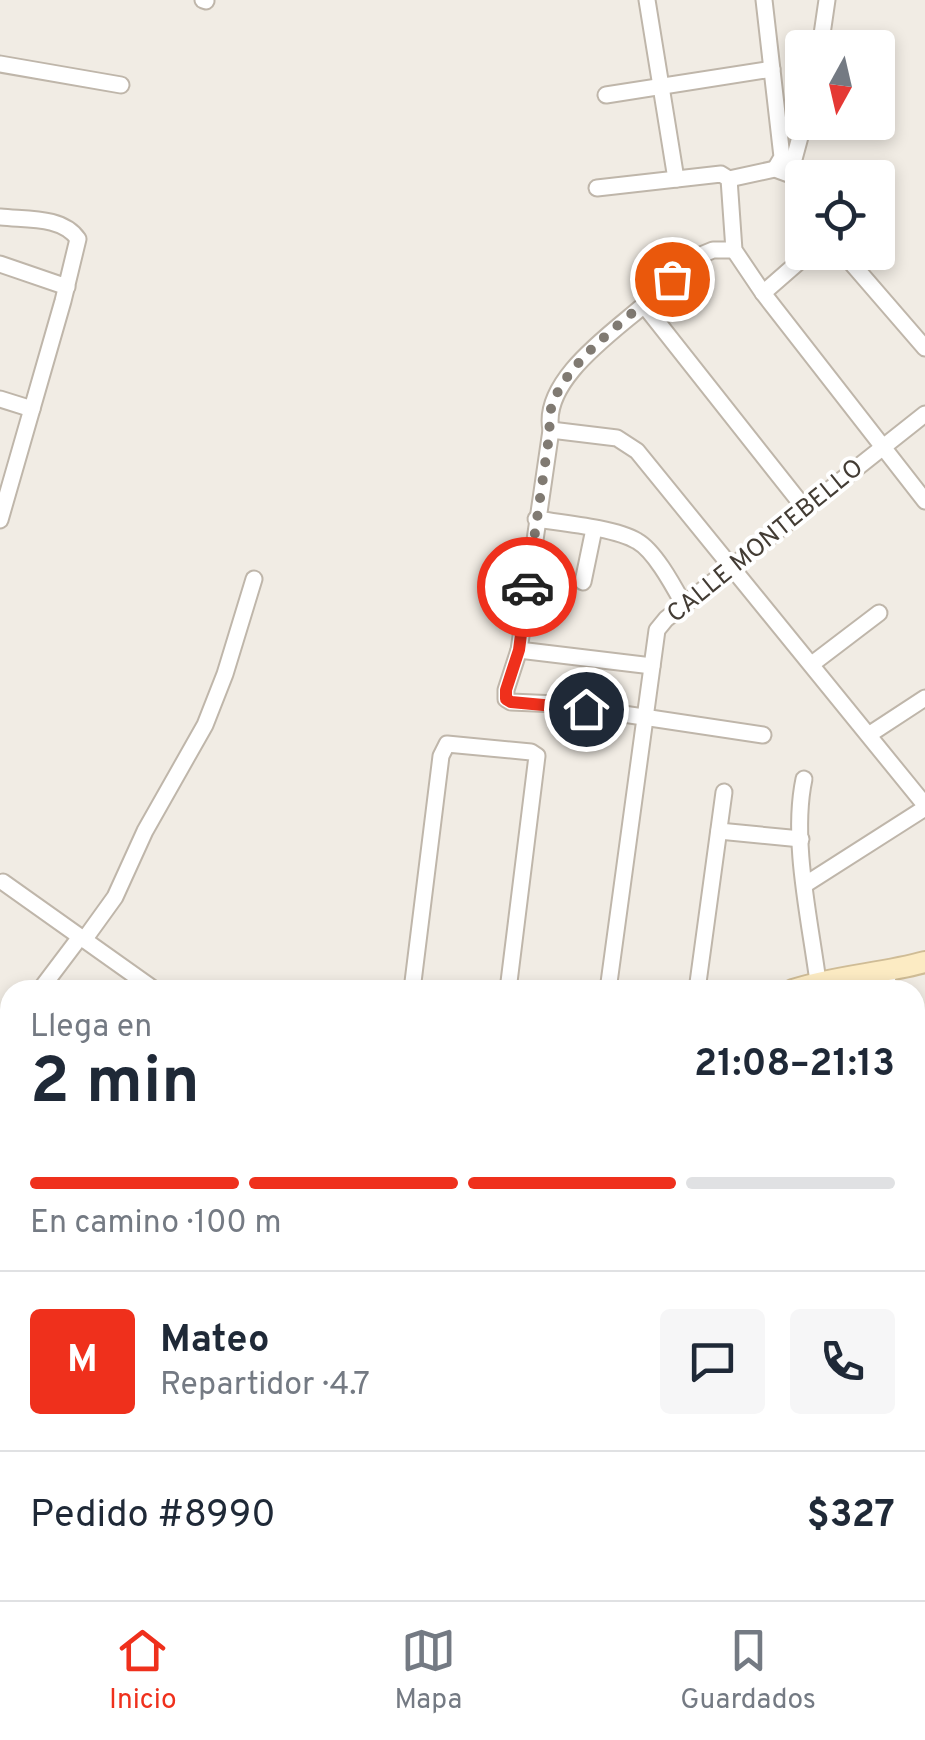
<!DOCTYPE html>
<html lang="es">
<head>
<meta charset="utf-8">
<style>
  :root { --surface:#fff; --page:#f6f6f7; --text:#1f2937; --muted:#747a83; --line:#e0e1e3; --accent:#ef301c }
  body { margin:0; font-family:Overpass,sans-serif; background:var(--page); color:var(--text); height:100vh; display:flex; flex-direction:column; font-size:38px; white-space:nowrap }
  * { box-sizing:border-box; margin:0 }
  p { font-size:32px; color:var(--muted) }
  .icon { flex:none; width:55px; height:55px; fill:none; stroke:currentColor; stroke-width:2; stroke-linecap:round; stroke-linejoin:round }
  .map { position:relative; flex:1; overflow:hidden }
  .details { position:absolute; left:0px; top:980px; width:925px; height:620px; display:flex; flex-direction:column; background:var(--surface); border-radius:30px 30px 0 0; box-shadow:0 5px 15px #0003 }
  .details>* { flex:none }
  .needle { width:65px; rotate:188deg }
  .controls { position:absolute; left:785px; top:30px; display:grid; gap:20px }
  .controls a { display:grid; place-items:center; width:110px; height:110px; border-radius:10px; background:var(--surface); box-shadow:0 5px 15px #0003; font-size:50px }
  .pin { position:absolute; display:grid; place-items:center; width:85px; height:85px; color:#fff; margin:-42px; border:5px solid #fff; border-radius:50%; box-shadow:0 2px 10px #0007 }
  .courier { position:absolute; display:grid; place-items:center; width:100px; height:100px; margin:-50px; border:8px solid #ef301c; border-radius:50%; background:#fff; color:#222; box-shadow:0 2px 12px #0007 }
  .headline em { font-style:normal; font-weight:700 }
  .headline div { display:flex; flex-direction:column-reverse }
  .headline { display:flex; align-items:center; justify-content:space-between; height:170px; padding:0 30px }
  h1 { font-size:65px; font-weight:700; line-height:75px }
  .bar { display:grid; grid-template-columns:repeat(4,1fr); gap:15px 10px; align-content:center; height:120px; padding:0 30px }
  .bar i { height:12px; border-radius:8px; background:var(--line) }
  .bar .active { background:var(--accent) }
  .bar p { grid-column:span 4 }
  .line { display:flex; align-items:center; gap:25px; padding:0 30px; border-top:2px solid var(--line) }
  .line div { flex:1 }
  .round { display:grid; place-items:center; flex:none; width:105px; height:105px; border-radius:10px; background:var(--page) }
  .tabs { display:flex; justify-content:space-around; align-items:center; height:140px; border-top:2px solid var(--line); background:var(--surface); font-size:28px; color:var(--muted) }
  .tabs a { display:grid; justify-items:center; gap:5px }
  .tabs .active { color:var(--accent) }
  .map>svg:first-child { display:block }
</style>
</head>
<body>
<div class="map">
<svg width="925" height="1600" viewBox="0 0 925 1600">
  <rect width="100%" height="100%" fill="#f1ece4"/>
  <g fill="none" stroke-linecap="round" stroke-linejoin="round">
    <!-- street casing -->
    <g stroke="#bfb6aa" stroke-width="19">
      <g id="street">
        <path d="M203 0 206 1"/>
        <path d="M647 0 676 179"/>
        <path d="M764 0 782 157 775 169"/>
        <path d="M820 48 827 0"/>
        <path d="M0 64 121 85"/>
        <path d="M606 95 772 69"/>
        <path d="M790 174 804 122"/>
        <path d="M729 179 775 169 802 179"/>
        <path d="M597 188 721 174 729 179 734 250 763 293 925 501"/>
        <path d="M0 217C26 220 62 216 78 239L63 301 0 520"/>
        <path d="M734 250H713L696 257C679 273 662 290 644 305 612 333 541 381 551 430L519 650 506 690V699L511 702 557 704 763 735"/>
        <path d="M842 252 925 348"/>
        <path d="M0 264 67 287"/>
        <path d="M763 293 810 252"/>
        <path d="M644 305 806 510"/>
        <path d="M0 399 32 409"/>
        <path d="M551 430 617 438 637 451 925 805"/>
        <path d="M536 519C562 523 616 528 637 541 655 551 674 587 684 605"/>
        <path d="M583 582 594 529"/>
        <path d="M519 650 652 666"/>
        <path d="M812 664 879 613"/>
        <path d="M870 734 925 698"/>
        <path d="M804 779C791 840 810 920 818 982"/>
        <path d="M719 831 801 839"/>
        <path d="M3 882 155 990"/>
        <path d="M806 884 925 808"/>
        <path d="M84 940 115 897 145 831 205 725 225 674 254 579"/>
        <path d="M40 990 80 937"/>
        <path d="M412 990 441 756 447 744 531 752 537 756 508 990"/>
        <path d="M608 990 657 630 666 619 925 414"/>
        <path d="M697 990 724 792"/>
        <path d="M885 990 889 972"/>
        <path d="M0 1021 10 1029"/>
        <path d="M0 1132 10 1139"/>
        <path d="M915 1226 925 1233"/>
        <path d="M0 1245 10 1252"/>
        <path d="M0 1511 10 1507"/>
        <path d="M101 1590 109 1600"/>
        <path d="M297 1590 302 1600"/>
        <path d="M872 1590 895 1600"/>
        <path d="M456 1600 477 1590"/>
        <path d="M615 1600 619 1590"/>
      </g>
    </g>
    <!-- secondary casing -->
    <g stroke="#cfbc96" stroke-width="24">
      <g id="secondary">
        <path d="M793 990C835 976 882 974 925 962"/>
        <path d="M0 1363 10 1357"/>
      </g>
    </g>
    <!-- street -->
    <use href="#street" stroke="#fff" stroke-width="15"/>
    <!-- secondary -->
    <use href="#secondary" stroke="#fcebc3" stroke-width="20"/>
  </g>
  <g fill="none" stroke-linecap="round" stroke-linejoin="round">
    <!-- done -->
    <path stroke="#807a72" stroke-width="10" stroke-dasharray="0 18" d="M527 587 550 430C540 375 637 313 672 279"/>
    <!-- route -->
    <path stroke="#ef301c" stroke-width="12" d="M527 587 519 650 506 690V699L511 702 586 709"/>
  </g>
  <g text-anchor="middle" dominant-baseline="central" stroke-width="8" stroke-linejoin="round" paint-order="stroke">
    <!-- street labels -->
    <g font-size="25" fill="#433c34" stroke="#fff">
      <text transform="translate(766 542) rotate(-39)">CALLE MONTEBELLO</text>
    </g>
  </g>
</svg>
<div class="controls">
<a><svg class="needle" viewBox="-14 -14 28 28"><path d="M0-13l5 13h-10z" fill="#e53935"/><path d="M0 13l5-13h-10z" fill="#747a83"/></svg></a>
<a><svg class="icon" aria-label="locate" viewBox="0 0 24 24"><circle cx="12" cy="12" r="6"/><path d="M12 2v4M12 18v4M2 12h4M18 12h4"/></svg></a>
</div>
<div class="pin" style="left:672px;top:279px;background:#ea580c"><svg class="icon" aria-label="bag" viewBox="0 0 24 24"><path d="M5 8h14l-1 12H6zM9 8a3 3 0 0 1 6 0"/></svg></div>
<div class="pin" style="left:586px;top:709px;background:#1f2937"><svg class="icon" aria-label="home" viewBox="0 0 24 24"><path d="M3 11l9-7 9 7M6 9v11h12V9"/></svg></div>
<div class="courier" style="left:527px;top:587px"><svg class="icon" aria-label="car" viewBox="0 0 24 24"><path d="M5 17H2v-5l4-1 3-4h7l3 4 3 1v5h-3M9 17h6M6 11h13"/><circle cx="7" cy="17" r="2"/><circle cx="17" cy="17" r="2"/></svg></div>
<section class="details">
<div class="headline"><div><h1>2 min</h1><p>Llega en</p></div><em>21:08–21:13</em></div>
<div class="bar"><i class="active"></i><i class="active"></i><i class="active"></i><i></i><p>En camino · 100 m</p></div>
<div class="line" style="height:180px"><b class="round" style="background:var(--accent);color:#fff">M</b><div><b>Mateo</b><p>Repartidor · 4.7</p></div><a class="round"><svg class="icon" aria-label="chat" viewBox="0 0 24 24"><path d="M4 5h16v11H9l-5 4z"/></svg></a><a class="round"><svg class="icon" aria-label="phone" viewBox="0 0 24 24"><path d="M5 4h4l2 5-3 2q2 4 5 5l2-3 5 2v4C11 20 4 13 5 4z"/></svg></a></div>
<div class="line" style="height:130px"><div>Pedido #8990</div><b>$327</b></div>
</section>
</div>
<nav class="tabs">
<a class="active"><svg class="icon" aria-label="home" viewBox="0 0 24 24"><path d="M3 11l9-7 9 7M6 9v11h12V9"/></svg>Inicio</a>
<a><svg class="icon" aria-label="map" viewBox="0 0 24 24"><path d="M3 6l6-2 6 2 6-2v14l-6 2-6-2-6 2zM9 4v14M15 6v14"/></svg>Mapa</a>
<a><svg class="icon" aria-label="saved" viewBox="0 0 24 24"><path d="M7 4h10v16l-5-4-5 4z"/></svg>Guardados</a>
</nav>
</body>
</html>
